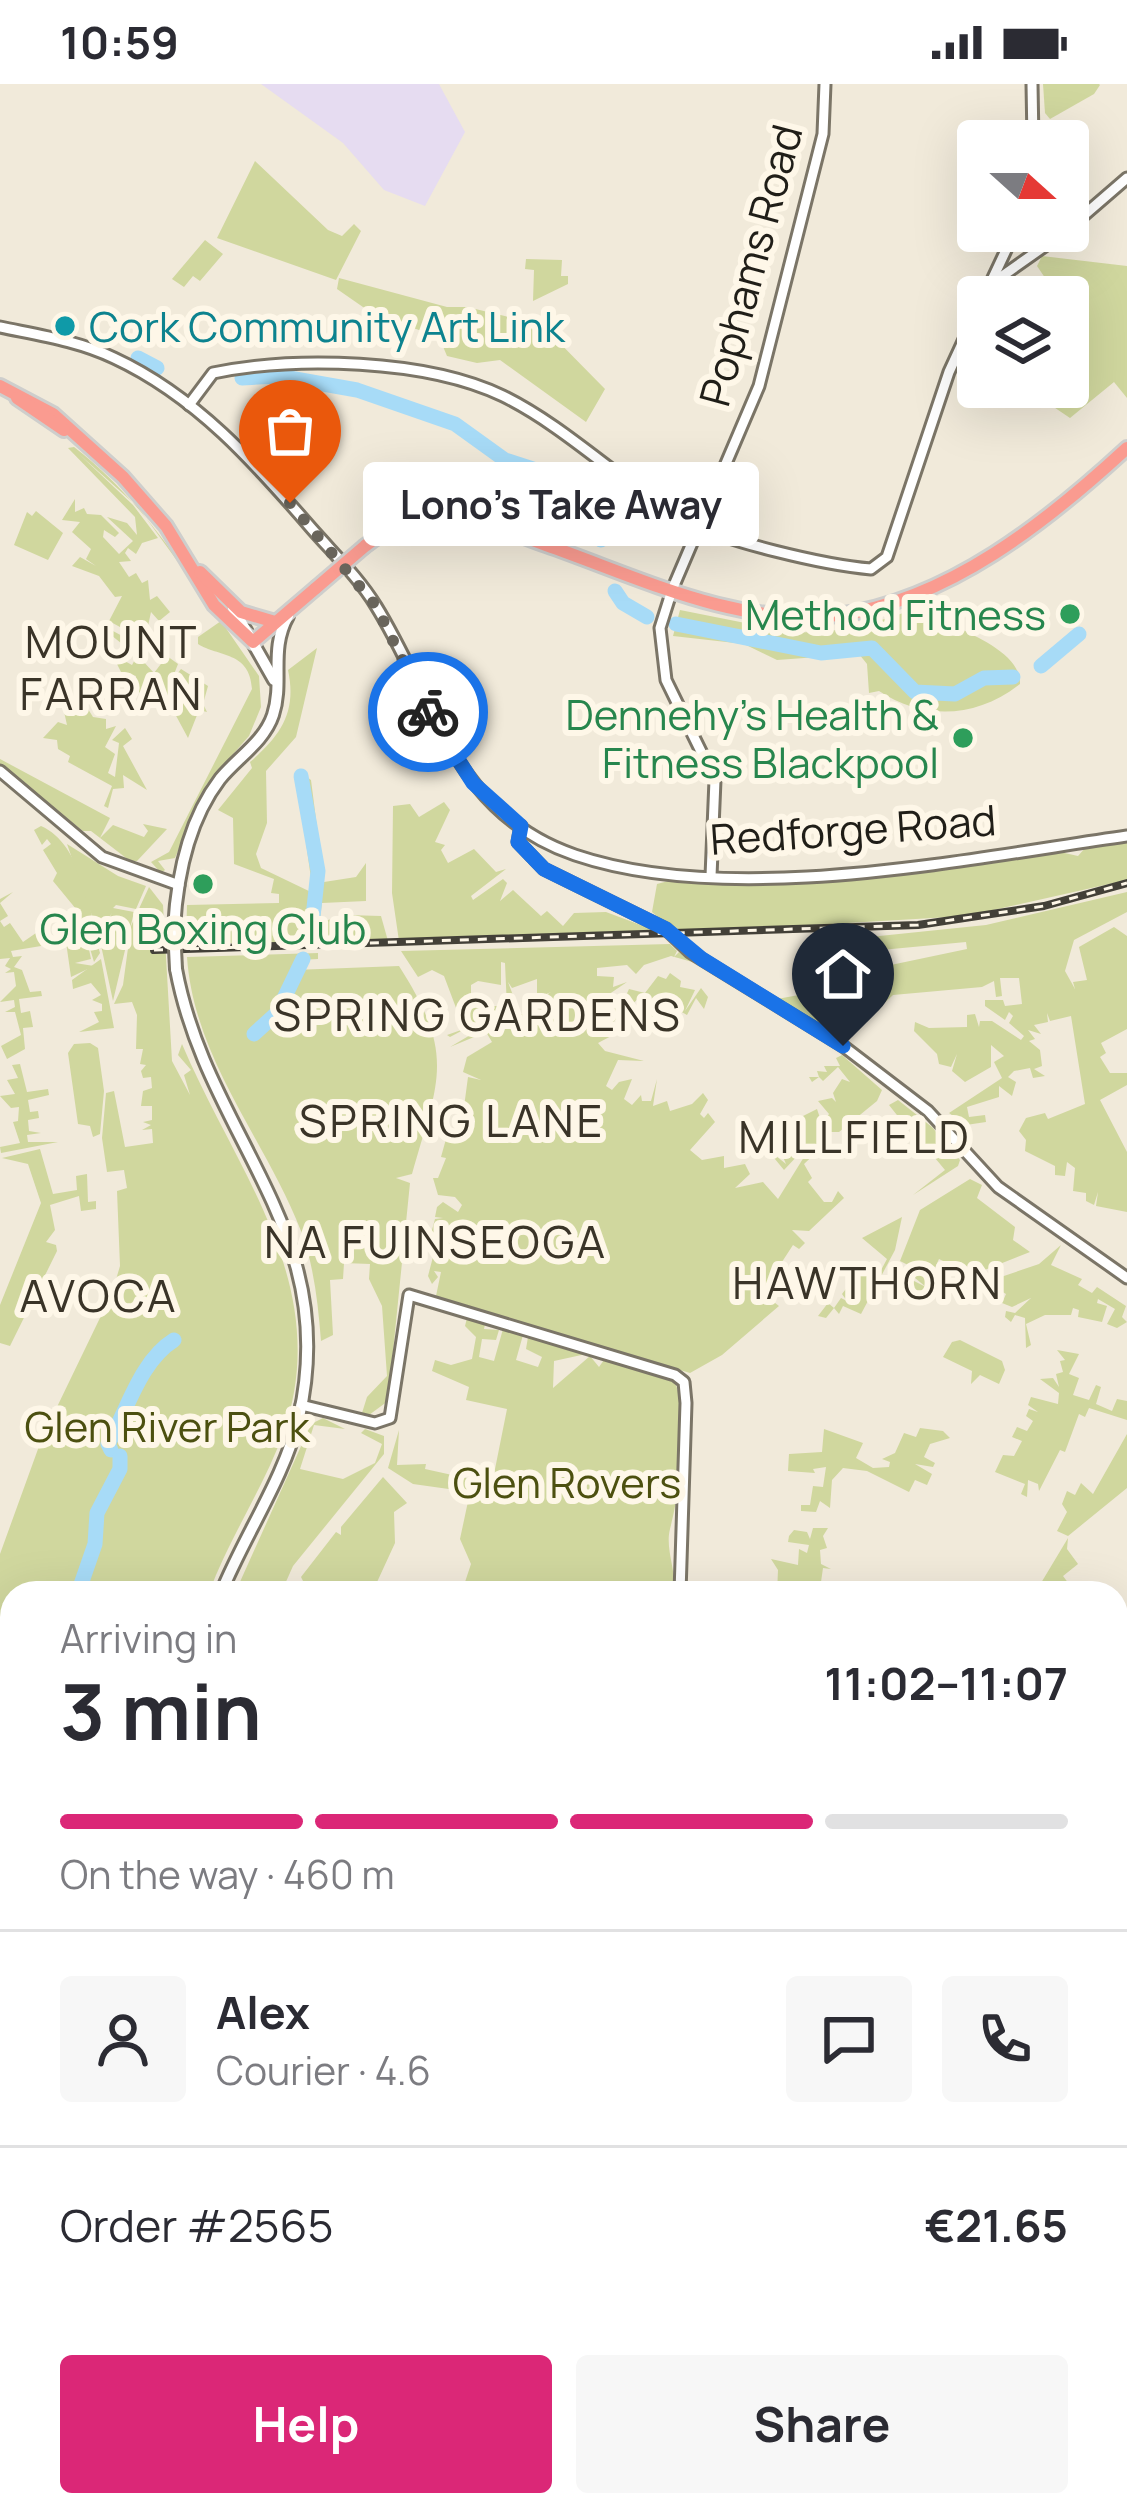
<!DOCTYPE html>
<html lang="en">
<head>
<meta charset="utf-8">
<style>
  :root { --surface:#fff; --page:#f7f7f7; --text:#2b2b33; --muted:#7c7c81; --line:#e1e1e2; --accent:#db2777 }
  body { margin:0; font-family:Manrope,sans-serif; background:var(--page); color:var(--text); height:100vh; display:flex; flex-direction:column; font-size:45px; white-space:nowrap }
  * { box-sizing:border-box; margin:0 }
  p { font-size:39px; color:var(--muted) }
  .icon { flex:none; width:66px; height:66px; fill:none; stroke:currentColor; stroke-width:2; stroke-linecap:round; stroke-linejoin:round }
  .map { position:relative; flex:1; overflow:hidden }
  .sheet { position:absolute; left:0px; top:1497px; width:1128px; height:936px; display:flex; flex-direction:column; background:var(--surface); border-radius:36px 36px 0 0; box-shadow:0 12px 48px #0002 }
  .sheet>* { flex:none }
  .needle { width:78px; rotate:111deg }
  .tools { position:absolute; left:957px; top:36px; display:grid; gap:24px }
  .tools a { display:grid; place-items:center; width:132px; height:132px; border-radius:12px; background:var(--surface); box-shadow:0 12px 48px #0002; font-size:60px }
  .pin { position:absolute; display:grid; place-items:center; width:102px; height:102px; color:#fff; margin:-123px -51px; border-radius:50% 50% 50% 0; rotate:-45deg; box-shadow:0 0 12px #0007 }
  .pin .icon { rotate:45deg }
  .courier { position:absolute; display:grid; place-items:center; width:120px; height:120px; margin:-60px; border:9px solid #1a73e8; border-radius:50%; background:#fff; color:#222; box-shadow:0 3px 15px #0007 }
  .bubble { position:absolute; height:84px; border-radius:12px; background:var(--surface); box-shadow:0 12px 48px #0002; font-size:39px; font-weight:700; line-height:84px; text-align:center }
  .head em { font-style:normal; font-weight:700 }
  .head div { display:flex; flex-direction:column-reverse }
  .head { display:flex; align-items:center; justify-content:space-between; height:204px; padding:0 60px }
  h1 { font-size:78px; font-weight:700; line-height:90px }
  .bar { display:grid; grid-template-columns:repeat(4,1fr); gap:18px 12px; align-content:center; height:144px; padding:0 60px }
  .bar i { height:15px; border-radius:9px; background:var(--line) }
  .bar .active { background:var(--accent) }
  .bar p { grid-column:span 4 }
  .line { display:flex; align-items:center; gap:30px; padding:0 60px; border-top:3px solid var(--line) }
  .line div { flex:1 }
  .round { display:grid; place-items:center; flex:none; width:126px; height:126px; border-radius:12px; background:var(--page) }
  .action { display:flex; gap:24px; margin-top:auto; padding:24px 60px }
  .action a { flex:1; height:138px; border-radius:12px; background:var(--accent); color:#fff; font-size:48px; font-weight:700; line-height:138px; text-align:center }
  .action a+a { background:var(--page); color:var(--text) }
  .status { display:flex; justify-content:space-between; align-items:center; height:84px; padding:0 60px; background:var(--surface); direction:ltr }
  .status svg { height:33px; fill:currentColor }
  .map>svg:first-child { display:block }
</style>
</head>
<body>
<div class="status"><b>10:59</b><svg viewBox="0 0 49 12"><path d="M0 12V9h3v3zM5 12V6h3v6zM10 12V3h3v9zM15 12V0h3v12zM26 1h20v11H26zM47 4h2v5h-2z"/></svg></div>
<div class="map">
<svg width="1127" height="2433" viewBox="0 0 1127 2433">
  <rect width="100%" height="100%" fill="#f1eada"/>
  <!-- education -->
  <g fill="#e6dcf1">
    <path d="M261 0H439L465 48 425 122 384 106 343 59Z"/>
    <path d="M1116 1577H1127V1967L1116 1960Z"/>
  </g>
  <!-- green -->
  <g fill="#d0d79e">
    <path d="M1043 0H1099L1100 1 1094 10 1050 35 1045 29Z"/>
    <path d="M255 77 328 146 342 152 354 140 361 147 336 196 217 154Z"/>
    <path d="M205 156 223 170 200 197 193 192 184 203 172 195Z"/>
    <path d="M1042 172 1127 182V314L1114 298 1070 334 1024 303H1068V261L1082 248 1068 228V213H1058L1037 182Z"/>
    <path d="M526 175 562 176 561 192H568V200L533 217 534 186 525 185Z"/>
    <path d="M339 194 447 223H467L542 241 605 305 586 338 500 276 477 279 447 272 439 253 373 230 337 205Z"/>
    <path d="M74 363C132 408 169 462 210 522L138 423 79 370 133 421 158 454 142 459 136 470 128 464 125 469 131 477 119 478 129 493 136 489 142 499 148 496 150 516 157 512 170 528 159 537 151 528 141 575 154 589 167 572 178 580 171 598 181 585 208 602 203 620 207 628 199 626 188 654 160 602 135 610 131 619 136 592 121 588 117 580 121 575 132 581 137 572 111 551 113 547 139 561 142 555 109 537 122 512 115 513 99 492 72 482 80 473 96 482 86 475 91 465 72 448 80 438 62 436 75 415V428L84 424 87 430 101 431 119 449 115 453 104 446 103 453 119 470 133 457 107 433 127 439 137 451 135 433 68 364Z"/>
    <path d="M504 388 540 399 552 427 574 444 519 432 498 413Z"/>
    <path d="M36 427 63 449 48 476 14 461 27 428 32 432Z"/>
    <path d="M916 525 939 540 959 538 957 543C981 555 1021 572 1020 600 976 635 923 636 879 607L869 609 867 580 859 570 777 576 744 560 673 552 680 526 795 549 853 545Z"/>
    <path d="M221 537 259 592 261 623 249 652 206 701 175 774 158 777 165 786 161 789 151 778 169 768 252 605C250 567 218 573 198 560V553Z"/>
    <path d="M317 564 296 653 266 687 267 739 256 770 261 784 313 809 297 694 304 691 311 696 324 798 356 793 366 779V817L322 819 317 859H186L187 821 279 819V810L271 809 274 795 234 780 233 734 218 726 252 684 250 678C281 651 297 628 288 586Z"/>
    <path d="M70 619 72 625 75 621 76 626 88 625 93 633 106 635V645L116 642 105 663 115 670 108 689 115 693 119 659 112 656 125 644 132 655 123 662 147 706 123 691 124 704 113 705 108 724 104 722 112 702 68 678 70 672 58 665 57 656 43 654 58 638 67 641 63 623Z"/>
    <path d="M0 675 110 734 100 754 113 741 144 753 148 747 143 740 167 745 137 777H130L91 747H83L0 681Z"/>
    <path d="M444 718 450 726 435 758 445 761 441 766 448 779 474 765 496 788 506 785 471 812 473 816 503 795 507 799 500 817 513 806 541 832 547 827 563 842 574 829 606 828 662 849 399 857 392 809 393 722 410 720 419 733Z"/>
    <path d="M41 742C82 760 91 829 100 869L94 878 86 851 91 875 75 879 94 882 71 893 65 851 72 860 71 850 86 846 64 849 57 833 76 825 53 797 57 789 43 766 51 760 47 755 42 761 34 746Z"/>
    <path d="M1127 758V796L967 832 677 849 652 828 657 800 672 796 799 799 1060 768 1078 772 1086 763Z"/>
    <path d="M67 760 118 792 146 802 136 825 116 821 113 824 134 828 113 917 99 852 112 829 98 849Z"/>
    <path d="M149 803 163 821 172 977 190 1011 184 991 191 986 178 971 182 960C236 1088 335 1202 283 1350 263 1405 229 1454 209 1509H12V1706L0 1717V1470L42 1354 112 1209 120 1182 117 1107 127 1104 124 1086 107 1088 102 1054 106 1009 114 1007 125 1063 153 1059 152 1045 142 1046 151 1041 143 1038 152 1036V1022H141L143 1007 152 1004 151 993 143 994 141 987 146 981 140 980 143 965H136L137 931 132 918 114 920 123 901 131 842Z"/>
    <path d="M13 808 0 819 8 832 0 837 4 843 10 839 23 858 36 849 41 862 11 867 13 873 22 872 14 883 22 886 30 908 41 907 42 912 19 915 21 929 30 927 33 943 23 944 25 965 7 975 1 962 21 951 15 928H5L15 923 14 916 0 918 16 902 14 888 5 889 11 885 5 882 10 874 0 875V815Z"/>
    <path d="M1127 808V828L1074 856 1065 887 1075 905 1073 898 1087 896 1079 863 1114 843 1127 852V945L1101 959 1106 969 1100 973 1110 989H1127V1001L1100 1016 1127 1068V1128L1096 1122 1098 1108 1094 1121 1086 1117V1109L1073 1107 1075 1084 1067 1078 1065 1092 1055 1091V1082L1025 1067 1026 1056 1019 1047 1026 1034 1045 1029 1048 1035 1085 1020 1071 932 1050 937 1047 929 1048 938 1034 941 1041 950 1028 946 1035 955 1029 957 1040 966 1042 982 1034 985 1045 992 1033 994 1030 984 1014 987 1008 993 1016 998 1012 1012 999 1002V1013L967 1023 969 1033 985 1031 986 1038 966 1041 949 1029 1002 994 994 978 1004 972 991 961V983L965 998 952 987 957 970 951 983 939 980 937 970 914 947 915 938 929 944 967 943V931L975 930 979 943 980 937H992L1021 956 1024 952 1009 939 1013 932 1009 928 1005 936 985 922V916H1003L1005 922 1022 920 1019 894H1000L1002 912 996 913 994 897 982 903 893 911 846 955 777 915 892 894 886 882 967 865 966 858 828 871 807 867 805 859 854 860 860 854 986 841Z"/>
    <path d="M347 831 381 832 388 857 322 859 324 837Z"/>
    <path d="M670 860 677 867 674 873 679 868 696 879 671 872 644 881 636 890 627 881 597 884V892L614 893 613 903 627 898 599 917 603 922 594 931 601 938 619 921 623 929 613 938 615 950 598 959 605 967 644 977 618 976 606 1002 612 1006 619 998 632 995 624 1015 632 1021 641 1011 642 1017H651L657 995 653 1022 667 1017 670 1027 692 1020 703 1009 708 1016 700 1030 704 1034 708 1029 715 1038 690 1066 702 1076 724 1072V1084L745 1080 750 1090 735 1104 763 1098 778 1115 804 1073 800 1069 784 1086 765 1063 786 1080 778 1061 798 1045 793 1037 817 1025 822 1040 829 1030 818 1017 832 1014 836 1018 833 1009 842 995 850 998 838 983 823 997 819 993 812 998 809 993H819L817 987 827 988 824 982H840L836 974 842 971 882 1006 877 1017 839 1048H825L823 1062 804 1080 812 1094 808 1098 824 1118H832L838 1107 844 1114 809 1147 792 1146 805 1159 799 1165 793 1161 778 1184 784 1185 770 1206 762 1209 779 1222 722 1271 690 1289 436 1212 441 1188 434 1187 438 1193 432 1200 428 1192 434 1169 429 1166 441 1161 429 1157 435 1135 443 1134 435 1133 437 1123 443 1118 458 1128 462 1121 455 1113 438 1111 433 1094H438L446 1074 441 1073 446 1055 454 1057 471 1028 464 1023 468 993 481 996 463 988 467 973 492 958 486 948 450 963 494 937 550 923 538 916 551 908 537 914V895L512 904 508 898 514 914 507 924 505 879 501 878V901L478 897 471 901V915L481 922H497V928L450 953 447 951 464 945 444 892 432 886 418 893 401 867Z"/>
    <path d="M318 869V875L298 876 294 886 399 882C456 971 439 995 412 1090L396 1094 410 1099 388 1317 369 1331 362 1329 367 1313 387 1292 382 1222 369 1195 370 1180 344 1179 343 1195 330 1196 333 1251 321 1257C318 1219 314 1182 301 1147 265 1055 194 975 187 873Z"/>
    <path d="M101 875 114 944 79 948 99 938 94 928 102 927V920L92 916 101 911 91 899 73 905 72 896Z"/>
    <path d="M670 889 681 897 680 903 695 906 685 927 701 904 708 913 704 925 696 914 687 931 678 926 682 942 675 951 660 931 652 935 640 913 628 924 623 918 629 905 645 909 658 892 666 895Z"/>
    <path d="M90 959 98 964 104 1007 100 1050 93 1053 90 1042 78 1040 68 969 74 960Z"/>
    <path d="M20 980 27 1008 48 1005 49 1011 28 1016 30 1028 38 1027 39 1034 28 1036 29 1047 41 1049 27 1051 28 1058H58L1 1069 0 1063 20 1059 13 1038 18 1037 19 1023 11 1024 0 1012 15 1010 7 996 18 994 12 981Z"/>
    <path d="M898 1016 932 1043 960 1076 958 1082 913 1111 945 1086C927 1063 908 1046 889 1021Z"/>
    <path d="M40 1065 53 1110 77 1106 76 1092 87 1090 88 1118 96 1117V1125L81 1127 79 1112 50 1121 55 1146 46 1158 56 1161 57 1167 10 1262 0 1259V1221L41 1119 28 1080 2 1074Z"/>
    <path d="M970 1095 982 1101 977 1114 1015 1143 1013 1156 1030 1168 972 1191 939 1175 934 1186 941 1190 937 1198 929 1196 936 1201 927 1219 907 1201 910 1195 926 1203 915 1194 918 1186 900 1177 920 1126Z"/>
    <path d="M902 1133 895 1166 861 1230 843 1222 839 1230 834 1224 826 1234 818 1232 828 1219 834 1224 841 1214 847 1217 842 1210 858 1189 868 1191 874 1184 880 1188 887 1175 862 1154Z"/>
    <path d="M1061 1161 1051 1181 1082 1195 1078 1201 1092 1209 1097 1203 1126 1222 1122 1233 1127 1238 1117 1244 1107 1240 1115 1225 1098 1215 1097 1219 1107 1222 1102 1238 1078 1233 1079 1226 1073 1224 1071 1231H1045L1026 1240 1031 1261 1026 1264 1025 1234 1015 1231 1011 1238 1005 1233 1006 1227 1015 1229 1031 1214 1012 1223 1002 1219 1006 1210 986 1198 1039 1180Z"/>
    <path d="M467 1234 485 1240 484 1245 499 1246 496 1256 482 1255 479 1273 494 1277 503 1245 523 1251 516 1276 538 1283 542 1273 526 1265 528 1253 586 1270 554 1277 553 1304 590 1272 599 1283 606 1273 674 1297C692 1331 678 1416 670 1445 665 1464 676 1487 675 1509H467L463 1504 471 1480 460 1455 470 1408 413 1400 388 1384 399 1346 397 1381 426 1380 425 1385 484 1398 494 1390 507 1325 466 1316 469 1303 432 1287 435 1276 451 1281 472 1275 476 1253 465 1242Z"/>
    <path d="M960 1256 1002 1277 1005 1286 999 1300 980 1291 971 1300 972 1287 943 1273 952 1258Z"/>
    <path d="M1057 1266 1079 1270 1069 1290 1079 1294 1073 1311 1089 1316 1096 1301 1101 1303 1096 1320 1112 1327 1117 1315 1127 1317V1336L1089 1324 1085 1333 1079 1330 1065 1368 1060 1366 1039 1407 1038 1400 1028 1396 1027 1413 1021 1410 1025 1400 995 1388 1003 1371 1014 1372 1022 1357 1012 1353 1017 1343 1027 1347 1033 1337 1026 1332 1029 1325 1038 1328 1028 1321 1031 1313 1058 1320 1059 1309 1040 1295 1053 1294 1059 1303 1056 1290 1063 1288 1060 1277 1065 1276Z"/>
    <path d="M323 1334 345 1345 314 1341 300 1385 343 1395 375 1379 382 1360 361 1349 365 1345 384 1352V1370L293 1482 281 1509H235L311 1340Z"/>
    <path d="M920 1344 943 1347 950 1354 930 1360 924 1373 935 1379 933 1383 915 1380 932 1390 927 1401 915 1396 909 1408 867 1387 843 1384 832 1396 830 1424 820 1417 816 1428 801 1427V1421H810L813 1402 823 1403 826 1383 813 1385 815 1389 788 1387 789 1370 822 1368 824 1345 863 1359 856 1374 873 1384 889 1383 890 1378 882 1375 895 1369 904 1349 916 1353Z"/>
    <path d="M1127 1350V1404L1068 1452 1057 1447 1067 1428 1062 1420 1067 1407 1075 1411 1081 1399 1093 1410Z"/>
    <path d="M383 1393 407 1419 394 1428 395 1459 372 1509H309L301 1493 336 1448 341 1451V1443Z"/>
    <path d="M813 1444H828L823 1452 827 1464 820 1466 821 1480 831 1485 823 1484 821 1498 811 1497 822 1501 820 1507 802 1499 801 1504 811 1509H777L778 1486 771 1475 798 1481 799 1465 807 1469 809 1461 788 1458 789 1452 794 1446 807 1448 810 1455Z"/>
    <path d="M1068 1454 1067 1465 1078 1480 1063 1492 1075 1508 1035 1509Z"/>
    <path d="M1127 1703V1856L1116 1851V1711Z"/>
    <path d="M1116 1978 1127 1984V2228L1116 2226Z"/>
    <path d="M0 1991 5 1993 2 2003 12 2002V2098L4 2095 0 2105Z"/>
    <path d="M2 2160 12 2164V2290L0 2303V2202L10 2189 0 2180Z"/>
    <path d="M647 2421H740L737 2433H670Z"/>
  </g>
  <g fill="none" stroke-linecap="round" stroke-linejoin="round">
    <!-- stream -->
    <g stroke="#a7dbf7" stroke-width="3">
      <path d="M1116 2221 1127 2224"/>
      <path d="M0 2230 12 2229"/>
    </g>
    <!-- river -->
    <g stroke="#a7dbf7" stroke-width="15">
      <path d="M138 274 157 284"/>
      <path d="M242 294 278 292 357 306 455 340 505 376 542 388 560 421 577 428 601 456"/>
      <path d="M615 507 623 519 647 533"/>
      <path d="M676 540 821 569 872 564 915 608 955 610 984 594 1013 593"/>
      <path d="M1041 582 1079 550"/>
      <path d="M301 692 318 787 311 851"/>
      <path d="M254 950 277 929 303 875"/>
      <path d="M111 1366 108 1360C127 1327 140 1277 174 1256"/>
      <path d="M78 1509 95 1460 97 1429 120 1385V1372"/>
      <path d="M0 1619 12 1617"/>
    </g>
    <!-- tertiary casing -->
    <g stroke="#7b7567" stroke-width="15">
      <g id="tertiary">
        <path d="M1032 0 1033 57"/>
        <path d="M1068 145 1127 94"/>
        <path d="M991 200 1066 147"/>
        <path d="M984 213 1015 147"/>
        <path d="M0 243C38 251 79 257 114 274 196 312 255 379 312 445 334 470 359 494 376 522 435 617 454 730 575 771 731 824 965 775 1127 752"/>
        <path d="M189 321 213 289C295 272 426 275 503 312 568 344 622 400 685 436 725 458 825 481 871 485L887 473 949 288 978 225"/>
        <path d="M0 687 102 773 179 801"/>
        <path d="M521 742 518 758 544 785 666 845 690 868 843 962 928 1027 998 1103 1127 1194"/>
        <path d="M711 792 715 696 666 596 660 544 672 506 759 302 823 50 825 0"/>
        <path d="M301 1321 375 1339 390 1334 409 1211 675 1291 684 1298 686 1319 680 1509"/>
        <path d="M1116 1969 1127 1976"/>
      </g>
    </g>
    <!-- secondary casing -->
    <g stroke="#7b7567" stroke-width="16">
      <g id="secondary">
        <path d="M233 524 274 596"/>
        <path d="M174 844C177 792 188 737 220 695 237 674 264 658 273 631 284 597 269 566 288 532"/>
        <path d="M176 885C207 1053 342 1147 299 1333 284 1395 245 1450 221 1509"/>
        <path d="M1116 2232 1127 2235"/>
        <path d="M0 2321 12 2308"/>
        <path d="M455 2433 471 2421"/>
      </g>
    </g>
    <!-- trunk casing -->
    <g stroke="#cececc" stroke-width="18">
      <g id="trunk">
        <path d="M0 302 53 330 123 393 166 442 214 521 253 558 316 504"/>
        <path d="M17 314 64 346"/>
        <path d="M365 462C391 441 424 431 459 434 489 437 517 451 546 461 638 493 737 543 838 531 948 517 1048 437 1127 364"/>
        <path d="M200 488 241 528 275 538"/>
      </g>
    </g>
    <!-- tertiary -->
    <use href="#tertiary" stroke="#fff" stroke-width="9"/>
    <!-- secondary -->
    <use href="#secondary" stroke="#fff" stroke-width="10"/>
    <!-- trunk -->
    <use href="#trunk" stroke="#fa9b90" stroke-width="12"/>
    <!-- rail casing -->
    <g stroke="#434038" stroke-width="8">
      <path id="rail" d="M154 866 918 841 1044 822 1127 799"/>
    </g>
    <!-- rail -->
    <use href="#rail" stroke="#fef7e8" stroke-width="3" stroke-dasharray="9" stroke-linecap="butt"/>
    <!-- secondary-bridge casing -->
    <g stroke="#7b7567" stroke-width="16" stroke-linecap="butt">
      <path id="secondary-bridge" d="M174 844 176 885"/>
    </g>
    <!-- trunk-bridge casing -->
    <g stroke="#cececc" stroke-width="18" stroke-linecap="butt">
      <path id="trunk-bridge" d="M316 504 365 462"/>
    </g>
    <!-- secondary-bridge -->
    <use href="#secondary-bridge" stroke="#fff" stroke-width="10"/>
    <!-- trunk-bridge -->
    <use href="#trunk-bridge" stroke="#fa9b90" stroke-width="12"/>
  </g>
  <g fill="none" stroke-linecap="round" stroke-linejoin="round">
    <!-- done -->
    <path stroke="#69655c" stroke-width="12" stroke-dasharray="0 21.6" d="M290 419 376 522 428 628"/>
    <!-- route -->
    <path stroke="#1a73e8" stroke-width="15" d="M428 628 473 699 521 742 518 758 544 785 666 845 702 875 843 962"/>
  </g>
  <!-- markers -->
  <circle fill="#0f9aa8" stroke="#fef7e8" stroke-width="4.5" cx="65" cy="242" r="12"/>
  <g fill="#2e9e5b" stroke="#fef7e8" stroke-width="4.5">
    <circle cx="1070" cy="530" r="12"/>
    <circle cx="963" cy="654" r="12"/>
    <circle cx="203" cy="800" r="12"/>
  </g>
  <g text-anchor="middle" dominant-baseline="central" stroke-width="12" stroke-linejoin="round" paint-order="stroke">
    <!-- street labels -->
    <g font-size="42" fill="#201e18" stroke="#fef7e8">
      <text transform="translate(750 181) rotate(-75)">Pophams Road</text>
      <text transform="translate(853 745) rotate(-4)">Redforge Road</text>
    </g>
    <!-- culture labels -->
    <g font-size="42" fill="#0d838f" stroke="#fef7e8" text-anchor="start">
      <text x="89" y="242">Cork Community Art Link</text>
    </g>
    <!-- leisure labels -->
    <g font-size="42" fill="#27864d" stroke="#fef7e8" text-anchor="end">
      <text x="1046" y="530">Method Fitness</text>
      <text x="939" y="630">Dennehy's Health &amp;<tspan x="939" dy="48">Fitness Blackpool</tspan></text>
      <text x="203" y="844" text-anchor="middle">Glen Boxing Club</text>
    </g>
    <!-- park labels -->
    <g font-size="42" fill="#4c5010" stroke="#fef7e8">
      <text x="167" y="1342">Glen River Park</text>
      <text x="567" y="1398">Glen Rovers</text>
    </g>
    <!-- neighbourhood labels -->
    <g font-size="45" letter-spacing="3" fill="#3a3428" stroke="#fef7e8">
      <text x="112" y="557">MOUNT<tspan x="112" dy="52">FARRAN</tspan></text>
      <text x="478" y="930">SPRING GARDENS</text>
      <text x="452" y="1036">SPRING LANE</text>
      <text x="855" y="1052">MILLFIELD</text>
      <text x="436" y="1157">NA FUINSEOGA</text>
      <text x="868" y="1198">HAWTHORN</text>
      <text x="99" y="1211">AVOCA</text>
    </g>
  </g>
</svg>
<div class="tools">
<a><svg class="needle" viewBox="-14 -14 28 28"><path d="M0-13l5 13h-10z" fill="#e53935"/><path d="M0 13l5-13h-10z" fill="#7c7c81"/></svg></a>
<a><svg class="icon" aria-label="layers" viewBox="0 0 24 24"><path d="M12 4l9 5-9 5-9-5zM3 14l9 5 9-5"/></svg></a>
</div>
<div class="pin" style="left:290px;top:419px;background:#ea580c"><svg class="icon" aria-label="bag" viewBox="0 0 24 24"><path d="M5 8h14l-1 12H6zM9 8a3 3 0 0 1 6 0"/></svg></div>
<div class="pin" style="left:843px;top:962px;background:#1f2937"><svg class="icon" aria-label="home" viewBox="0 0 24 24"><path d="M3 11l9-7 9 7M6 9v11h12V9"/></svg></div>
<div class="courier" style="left:428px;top:628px"><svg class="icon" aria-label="bike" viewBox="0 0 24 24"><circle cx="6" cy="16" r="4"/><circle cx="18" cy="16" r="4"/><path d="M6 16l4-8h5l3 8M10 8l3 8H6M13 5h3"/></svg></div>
<div class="bubble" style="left:363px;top:378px;width:396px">Lono's Take Away</div>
<section class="sheet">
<div class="head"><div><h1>3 min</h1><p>Arriving in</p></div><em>11:02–11:07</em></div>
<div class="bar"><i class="active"></i><i class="active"></i><i class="active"></i><i></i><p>On the way · 460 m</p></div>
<div class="line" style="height:216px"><a class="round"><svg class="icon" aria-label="person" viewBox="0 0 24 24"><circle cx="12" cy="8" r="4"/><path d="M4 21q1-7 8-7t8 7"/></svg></a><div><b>Alex</b><p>Courier · 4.6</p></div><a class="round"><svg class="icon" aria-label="chat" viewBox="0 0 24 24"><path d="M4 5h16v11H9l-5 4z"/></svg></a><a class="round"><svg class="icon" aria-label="phone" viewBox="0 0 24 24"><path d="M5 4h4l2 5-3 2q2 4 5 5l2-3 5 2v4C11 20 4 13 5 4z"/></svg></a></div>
<div class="line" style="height:156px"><div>Order #2565</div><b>€21.65</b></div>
<div class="action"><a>Help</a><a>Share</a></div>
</section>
</div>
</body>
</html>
